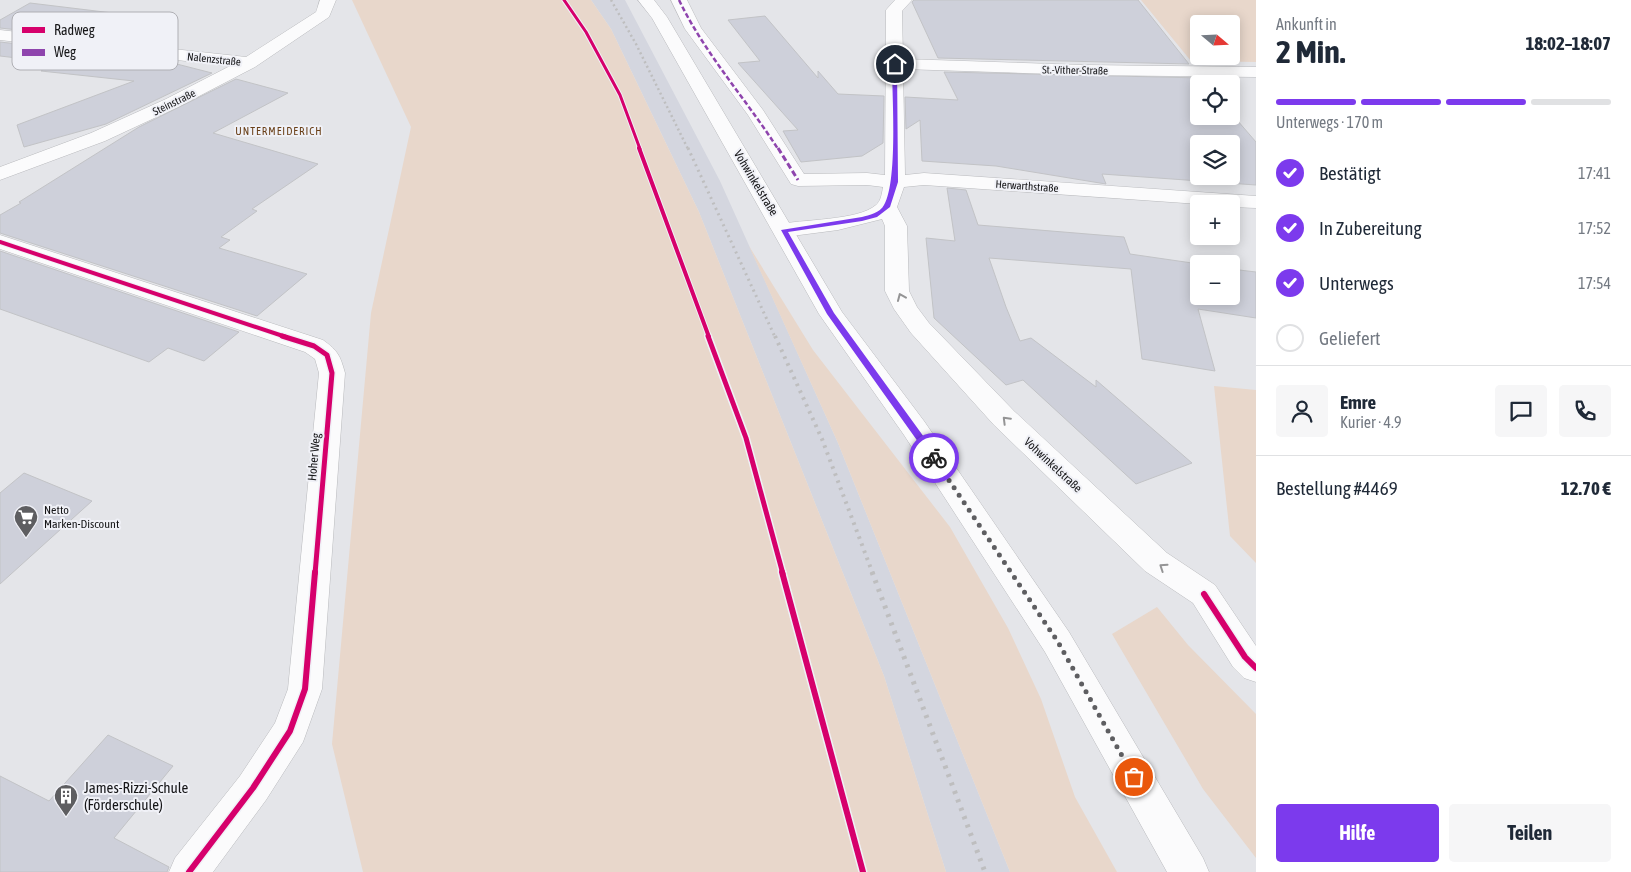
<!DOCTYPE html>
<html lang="de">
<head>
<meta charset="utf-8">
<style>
  :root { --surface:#fff; --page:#f6f6f7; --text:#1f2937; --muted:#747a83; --line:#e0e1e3; --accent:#7c3aed }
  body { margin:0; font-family:"Asap Condensed",sans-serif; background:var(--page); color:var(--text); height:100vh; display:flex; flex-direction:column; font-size:19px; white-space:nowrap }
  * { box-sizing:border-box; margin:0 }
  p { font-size:16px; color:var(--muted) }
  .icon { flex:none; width:28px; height:28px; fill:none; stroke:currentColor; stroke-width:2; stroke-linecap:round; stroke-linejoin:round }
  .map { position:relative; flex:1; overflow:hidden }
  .side { display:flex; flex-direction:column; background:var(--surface); width:375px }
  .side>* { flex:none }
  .needle { width:32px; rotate:109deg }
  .buttons { position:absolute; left:1190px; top:15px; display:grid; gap:10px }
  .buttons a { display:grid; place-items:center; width:50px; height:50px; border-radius:5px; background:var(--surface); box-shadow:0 2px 12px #0003; font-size:25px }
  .pin { position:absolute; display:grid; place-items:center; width:42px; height:42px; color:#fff; margin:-21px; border:2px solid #fff; border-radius:50%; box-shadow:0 1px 5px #0007 }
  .courier { position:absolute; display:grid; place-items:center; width:50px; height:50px; margin:-25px; border:4px solid #7c3aed; border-radius:50%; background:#fff; color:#222; box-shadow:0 1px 6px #0007 }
  .overview em { font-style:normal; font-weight:700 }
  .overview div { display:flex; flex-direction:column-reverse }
  .overview { display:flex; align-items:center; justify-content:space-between; height:85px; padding:0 20px }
  h1 { font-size:32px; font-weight:700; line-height:38px }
  .bar { display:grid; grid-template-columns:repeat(4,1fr); gap:8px 5px; align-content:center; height:60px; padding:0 20px }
  .bar i { height:6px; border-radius:4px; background:var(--line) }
  .bar .selected { background:var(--accent) }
  .bar p { grid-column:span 4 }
  .line { display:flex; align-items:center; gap:12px; padding:0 20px; border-top:1px solid var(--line) }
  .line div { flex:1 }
  .round { display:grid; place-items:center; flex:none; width:52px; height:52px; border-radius:5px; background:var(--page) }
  ol { padding:0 20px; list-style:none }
  li { display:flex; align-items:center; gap:15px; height:55px }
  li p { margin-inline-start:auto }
  li .icon { padding:5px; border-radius:50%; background:var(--accent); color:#fff; stroke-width:4 }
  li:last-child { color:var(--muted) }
  li i { width:28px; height:28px; border:2px solid var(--line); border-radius:50% }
  .button { display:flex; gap:10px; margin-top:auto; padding:10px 20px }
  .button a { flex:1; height:58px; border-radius:5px; background:var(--accent); color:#fff; font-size:20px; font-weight:700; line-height:58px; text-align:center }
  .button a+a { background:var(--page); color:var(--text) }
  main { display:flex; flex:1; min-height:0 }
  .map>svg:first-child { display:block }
</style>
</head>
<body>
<main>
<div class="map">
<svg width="1256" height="872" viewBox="0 0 1256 872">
  <rect width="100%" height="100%" fill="#e4e5e9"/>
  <!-- built -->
  <path fill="#d4d6df" d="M591 0H625L720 181 838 443 1010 872H946L884 676 699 212 611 29Z"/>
  <!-- green -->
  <g fill="#e8d7cb" fill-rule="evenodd">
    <path d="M352 0H591L611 29 699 212 884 676 946 872H363L332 744 371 313 411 127Z"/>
    <path d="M1141 0H1256V62L1191 61ZM1199 24H1231V56H1199Z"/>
    <path d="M749 246 813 350 950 527 1008 628 1041 699 1075 797 1117 872H1010L838 443Z"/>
    <path d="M1214 386 1256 390V563L1230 536Z"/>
    <path d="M1157 607 1188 645 1256 714V858L1203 789 1112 634Z"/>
  </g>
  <!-- building -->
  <g fill="#ced0da" stroke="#c2c3c6" fill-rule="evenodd">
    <path d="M914 0H1138L1189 64 938 58 912 2Z"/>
    <path d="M30 3 154 18 142 27 167 29 148 44 0 28V20Z"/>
    <path d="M765 16 818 78V71L838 94 884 96 883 143 862 156 801 162 783 131 798 130 738 63 760 61 728 20Z"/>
    <path d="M0 42 165 61 212 73 106 124 24 147 17 125 134 81 41 71 50 65 22 62 26 59 0 56Z"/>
    <path d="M944 72 1201 78 1206 84H1199V116H1231V113L1256 142V185L1102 174 1106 184 996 166 922 161 920 120 906 129 905 97 958 100ZM1199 144H1231V176H1199Z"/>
    <path d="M236 79 288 93 213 133 318 164 252 209 257 211 221 237 230 240 219 248 307 274 257 316 0 233V215L21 203 19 202 139 127Z"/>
    <path d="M947 188 966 190 978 225 1124 237 1130 254 1199 264V296H1231V269L1256 272V318L1198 309 1215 371 1142 359 1131 269 989 258 1006 307 1020 341 1031 338 1096 387V380L1192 463 1136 484 1023 380 1006 385 934 318 926 238 955 241Z"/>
    <path d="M0 251 239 332 204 361 168 348 149 362 0 309Z"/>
    <path d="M24 473 92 501 0 584V493Z"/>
    <path d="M108 735 173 766 114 838 169 867 167 872H0V776L49 801Z"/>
  </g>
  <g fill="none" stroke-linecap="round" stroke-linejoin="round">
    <!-- minor casing -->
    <g stroke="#b9babd" stroke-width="1">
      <g id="minor">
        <path d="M320 0H336L329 17 255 67 178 107 105 141 0 180V167L91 133 166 99 230 66 0 40V30L246 57 316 12Z"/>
        <path d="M671 0H687L701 28 763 110 804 174 867 173 885 175 886 10 895 0H912L902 11 903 59 1084 65 1256 67V77L1084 75 903 69 905 175 924 173 1256 196V208L1231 207V204H1199L924 185 904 187 897 207 907 226 909 291 917 307 929 323 1014 411 1167 553 1215 585 1256 646V682L1244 678 1233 667 1193 603 1145 571 994 425 911 333 894 309 885 291V226L882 219 838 230 784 237 776 235 773 230 776 225C801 219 858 221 876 205 881 201 882 193 883 187L867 185 798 186 791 184 748 115 685 29Z"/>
        <path d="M0 235 323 340C338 351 340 355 345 373L322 689 303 742 266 800 213 872H169L175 858 240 776 275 723 288 689 319 373 315 359 305 352 0 249Z"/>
      </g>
    </g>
    <!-- major casing -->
    <g stroke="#b9babd" stroke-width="1">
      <path id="major" d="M638 0H654L667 17 842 312 924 421 1069 632 1203 858 1209 872H1167L1045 652 904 435 819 314 652 18Z"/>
    </g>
    <!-- minor -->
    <use href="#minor" fill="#fbfbfc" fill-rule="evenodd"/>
    <!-- major -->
    <use href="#major" fill="#fbfbfc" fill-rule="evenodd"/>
    <!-- rail-far3 -->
    <path stroke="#bebebf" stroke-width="2.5" stroke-dasharray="2 3" stroke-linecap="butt" d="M611 0 636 44 688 149"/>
    <!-- rail-far2 -->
    <path stroke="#bebebf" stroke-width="3" stroke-dasharray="2 4" stroke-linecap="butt" d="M688 148 775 337"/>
    <!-- rail-far1 -->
    <path stroke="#bebebf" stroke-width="4" stroke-dasharray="2.5 5" stroke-linecap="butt" d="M775 336 822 439 873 574"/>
    <!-- rail -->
    <path stroke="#bebebf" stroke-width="5" stroke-dasharray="3 6" stroke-linecap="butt" d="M872 572 985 872"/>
    <!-- quiet-far1 -->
    <path stroke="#8e44ad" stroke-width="2.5" stroke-dasharray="5 2.5" stroke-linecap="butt" d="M679 0C705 54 746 99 778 149"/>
    <!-- quiet -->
    <path stroke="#8e44ad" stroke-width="3" stroke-dasharray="6 3" stroke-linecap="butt" d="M778 148 798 180"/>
    <!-- cycleway-far3 casing -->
    <g stroke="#f0f1f7" stroke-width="5">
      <path id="cycleway-far3" d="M564 0 586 32 620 95 640 149"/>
    </g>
    <!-- cycleway-far2 casing -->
    <g stroke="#f0f1f7" stroke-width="6">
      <g id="cycleway-far2">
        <path d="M639 148 709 337"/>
        <path d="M0 242 286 337"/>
      </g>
    </g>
    <!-- cycleway-far1 casing -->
    <g stroke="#f0f1f7" stroke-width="8">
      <g id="cycleway-far1">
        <path d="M282 336 314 346 327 355 332 373 315 574"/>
        <path d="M708 336 746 438 783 574"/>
      </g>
    </g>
    <!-- cycleway casing -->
    <g stroke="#f0f1f7" stroke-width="9">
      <g id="cycleway">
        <path d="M782 572 863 872"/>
        <path d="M1204 594 1245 657 1256 668"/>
        <path d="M189 872 253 788 290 731 305 689 315 572"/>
      </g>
    </g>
    <!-- cycleway-far3 -->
    <use href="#cycleway-far3" stroke="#d6006c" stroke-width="3"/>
    <!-- cycleway-far2 -->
    <use href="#cycleway-far2" stroke="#d6006c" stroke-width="4"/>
    <!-- cycleway-far1 -->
    <use href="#cycleway-far1" stroke="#d6006c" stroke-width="5"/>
    <!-- cycleway -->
    <use href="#cycleway" stroke="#d6006c" stroke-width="6"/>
  </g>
  <!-- one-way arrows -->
  <defs><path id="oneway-chevron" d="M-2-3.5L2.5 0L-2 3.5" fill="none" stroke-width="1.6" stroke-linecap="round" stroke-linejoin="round" transform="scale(1.25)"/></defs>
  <g stroke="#949495">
    <use href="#oneway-chevron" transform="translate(901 297) rotate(-113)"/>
    <use href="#oneway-chevron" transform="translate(1006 420) rotate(-135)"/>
    <use href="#oneway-chevron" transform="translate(1163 567) rotate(-146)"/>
  </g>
  <!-- route -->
  <path fill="#7c3aed" d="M895 63 897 64 898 182 890 207 877 217 862 221 788 232 834 313 937 455V460H931L827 314 781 230 862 217C869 215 880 213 884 205 898 181 892 96 892 64Z"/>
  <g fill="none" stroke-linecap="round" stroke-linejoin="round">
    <!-- done -->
    <path stroke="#5e5e61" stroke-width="5" stroke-dasharray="0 9" d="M934 458 1058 642 1134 777"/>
  </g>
  <!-- icons -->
  <defs>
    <g id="supermarket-pin" transform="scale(1.25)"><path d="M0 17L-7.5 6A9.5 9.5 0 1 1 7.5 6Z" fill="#5e5e61" stroke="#f0f1f7"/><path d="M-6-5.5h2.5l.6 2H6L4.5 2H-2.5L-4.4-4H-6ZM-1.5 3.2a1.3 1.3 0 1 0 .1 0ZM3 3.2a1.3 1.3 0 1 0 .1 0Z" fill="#fff"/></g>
    <g id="building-pin" transform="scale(1.25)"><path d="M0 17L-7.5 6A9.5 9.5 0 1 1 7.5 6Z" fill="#5e5e61" stroke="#f0f1f7"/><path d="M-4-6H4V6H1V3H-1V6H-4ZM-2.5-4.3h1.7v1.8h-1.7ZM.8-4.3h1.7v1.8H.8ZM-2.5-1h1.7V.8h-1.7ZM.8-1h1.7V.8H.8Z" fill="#fff"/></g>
  </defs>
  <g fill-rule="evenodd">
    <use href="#supermarket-pin" x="26" y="517"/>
    <use href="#building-pin" x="66" y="796"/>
  </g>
  <g text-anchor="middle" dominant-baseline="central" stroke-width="4" stroke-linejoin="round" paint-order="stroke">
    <!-- far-street labels -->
    <g font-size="11" fill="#161618" stroke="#f0f1f7">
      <text transform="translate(214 59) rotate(6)">Nalenzstraße</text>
      <text transform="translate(1075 70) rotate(1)">St.-Vither-Straße</text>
      <text transform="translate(174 102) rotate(-26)">Steinstraße</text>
      <text transform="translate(1027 186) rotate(4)">Herwarthstraße</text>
    </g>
    <!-- far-neighbourhood labels -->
    <g font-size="11" letter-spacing="1" fill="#693f17" stroke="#f0f1f7">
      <text x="279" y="131">UNTERMEIDERICH</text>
    </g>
    <!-- street labels -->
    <g font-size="12" fill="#161618" stroke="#f0f1f7">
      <text transform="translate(756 183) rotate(59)">Vohwinkelstraße</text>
      <text transform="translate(314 457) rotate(-85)">Hoher Weg</text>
      <text transform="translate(1053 465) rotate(43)">Vohwinkelstraße</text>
    </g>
    <!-- poi labels -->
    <g font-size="12" fill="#161618" stroke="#f0f1f7" text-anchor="start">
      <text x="44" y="510">Netto<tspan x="44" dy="14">Marken-Discount</tspan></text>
    </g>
    <!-- near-poi labels -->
    <g font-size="15" fill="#161618" stroke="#f0f1f7" text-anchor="start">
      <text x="84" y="787">James-Rizzi-Schule<tspan x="84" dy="17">(Förderschule)</tspan></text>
    </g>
  </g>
  <!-- legend -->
  <rect x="12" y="12" width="166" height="58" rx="8" fill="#f0f1f7" stroke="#afafb4" stroke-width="1"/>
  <rect x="22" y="27" width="23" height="6" fill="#d6006c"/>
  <rect x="22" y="49" width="23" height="7" fill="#8e44ad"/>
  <g font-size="14" fill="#161618">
    <text x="54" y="35">Radweg</text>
    <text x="54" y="57">Weg</text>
  </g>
</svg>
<div class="buttons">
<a><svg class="needle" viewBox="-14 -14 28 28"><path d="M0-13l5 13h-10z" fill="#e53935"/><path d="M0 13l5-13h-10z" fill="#747a83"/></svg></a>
<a><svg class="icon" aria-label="locate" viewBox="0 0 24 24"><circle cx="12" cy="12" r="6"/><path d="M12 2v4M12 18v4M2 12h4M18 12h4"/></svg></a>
<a><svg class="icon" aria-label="layers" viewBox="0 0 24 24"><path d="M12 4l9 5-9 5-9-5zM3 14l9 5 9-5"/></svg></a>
<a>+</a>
<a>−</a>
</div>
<div class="pin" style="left:1134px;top:777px;background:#ea580c"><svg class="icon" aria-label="bag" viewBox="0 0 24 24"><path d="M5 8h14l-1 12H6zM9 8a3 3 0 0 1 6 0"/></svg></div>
<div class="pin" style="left:895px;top:64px;background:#1f2937"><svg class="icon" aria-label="home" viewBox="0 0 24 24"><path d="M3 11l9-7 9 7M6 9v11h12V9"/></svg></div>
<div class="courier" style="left:934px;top:458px"><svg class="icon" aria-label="bike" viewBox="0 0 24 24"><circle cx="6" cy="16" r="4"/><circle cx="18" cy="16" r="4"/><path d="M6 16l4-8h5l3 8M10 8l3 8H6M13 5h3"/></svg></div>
</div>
<section class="side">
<div class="overview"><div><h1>2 Min.</h1><p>Ankunft in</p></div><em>18:02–18:07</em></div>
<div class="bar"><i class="selected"></i><i class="selected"></i><i class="selected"></i><i></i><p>Unterwegs · 170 m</p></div>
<ol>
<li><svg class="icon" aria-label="check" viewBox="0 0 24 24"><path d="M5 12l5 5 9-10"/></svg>Bestätigt<p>17:41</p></li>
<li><svg class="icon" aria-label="check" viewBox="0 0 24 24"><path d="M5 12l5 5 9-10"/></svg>In Zubereitung<p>17:52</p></li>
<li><svg class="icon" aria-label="check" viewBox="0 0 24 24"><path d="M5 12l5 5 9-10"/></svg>Unterwegs<p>17:54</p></li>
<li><i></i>Geliefert</li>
</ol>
<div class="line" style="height:90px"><a class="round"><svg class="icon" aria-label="person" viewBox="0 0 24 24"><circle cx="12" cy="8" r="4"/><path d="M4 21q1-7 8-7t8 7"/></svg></a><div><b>Emre</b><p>Kurier · 4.9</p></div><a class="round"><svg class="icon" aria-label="chat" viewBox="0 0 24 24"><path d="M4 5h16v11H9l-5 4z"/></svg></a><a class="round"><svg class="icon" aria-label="phone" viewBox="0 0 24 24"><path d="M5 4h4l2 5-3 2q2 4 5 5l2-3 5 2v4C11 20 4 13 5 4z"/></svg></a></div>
<div class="line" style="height:65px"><div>Bestellung #4469</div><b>12.70 €</b></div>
<div class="button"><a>Hilfe</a><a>Teilen</a></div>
</section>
</main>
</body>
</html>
